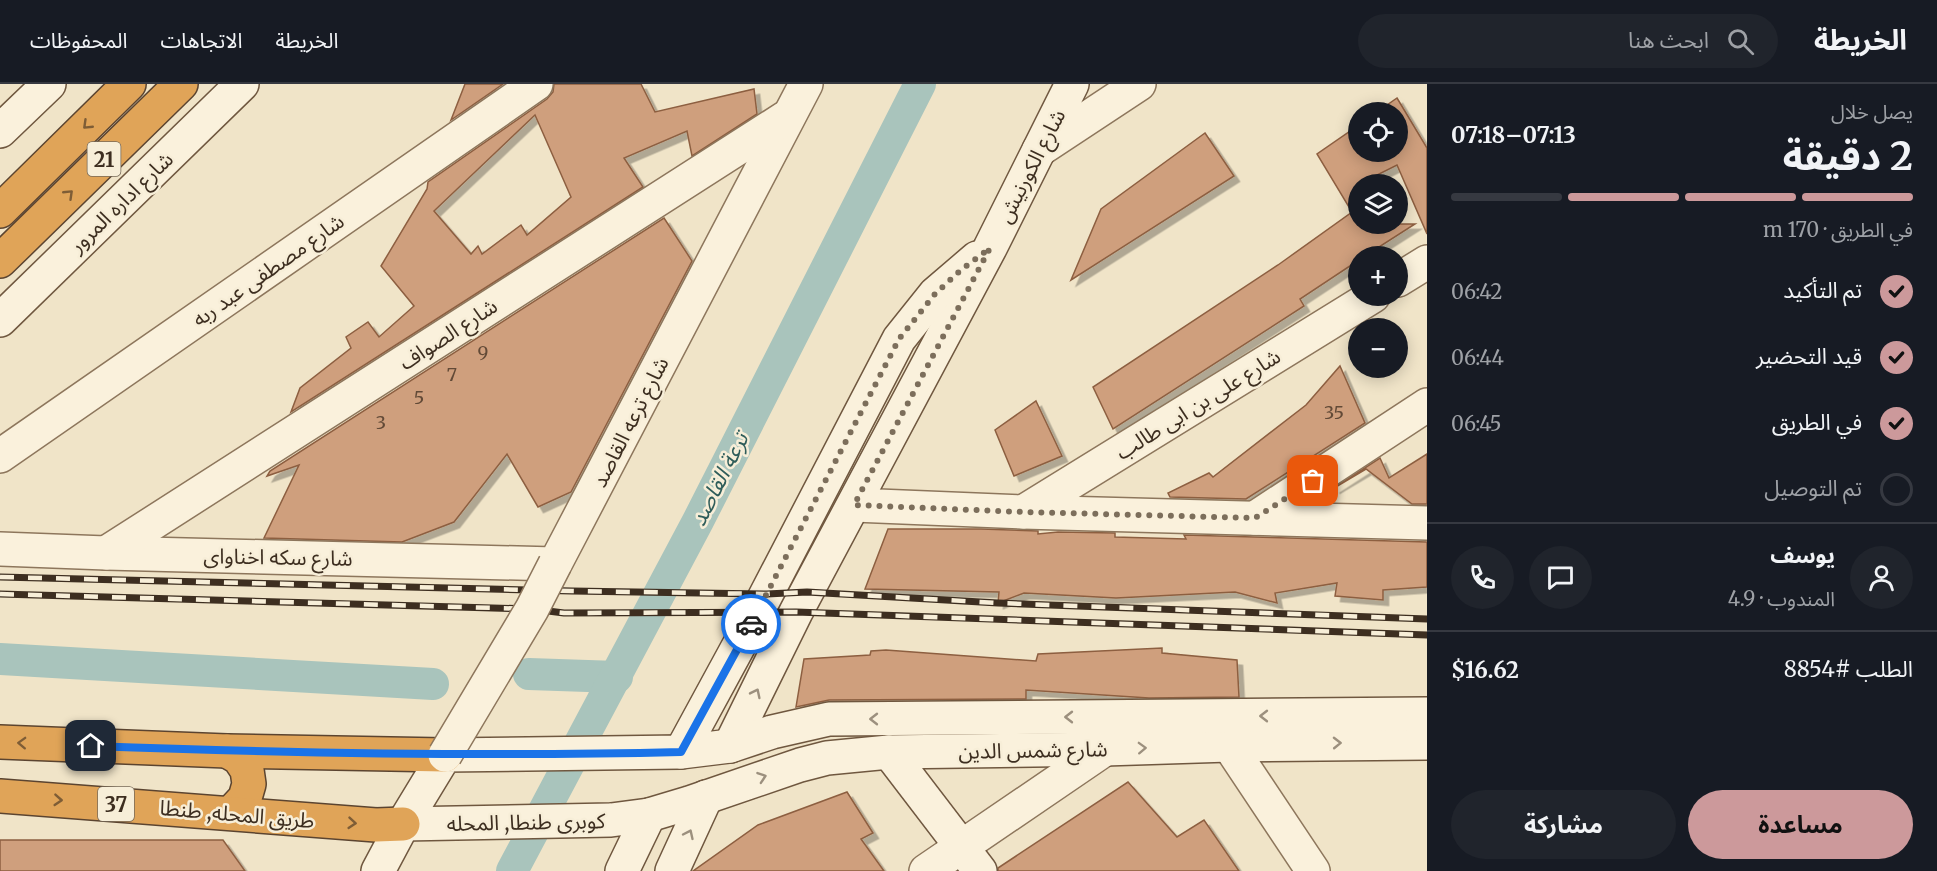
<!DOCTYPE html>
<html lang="ar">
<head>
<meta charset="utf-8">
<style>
  :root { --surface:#171b24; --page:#20242c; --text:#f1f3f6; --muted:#9ea1a6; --line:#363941; --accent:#cc999b }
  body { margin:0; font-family:Merriweather,"Noto Sans Arabic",serif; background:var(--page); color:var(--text); direction:rtl; height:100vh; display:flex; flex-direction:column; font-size:22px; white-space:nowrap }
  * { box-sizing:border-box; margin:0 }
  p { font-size:20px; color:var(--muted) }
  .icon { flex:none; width:33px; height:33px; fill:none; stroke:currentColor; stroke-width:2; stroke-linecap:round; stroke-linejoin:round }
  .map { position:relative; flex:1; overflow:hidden; direction:ltr }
  .panel { display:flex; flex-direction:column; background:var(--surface); width:510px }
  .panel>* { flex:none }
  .buttons { position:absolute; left:1348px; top:18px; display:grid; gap:12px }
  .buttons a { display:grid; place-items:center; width:60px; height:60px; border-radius:50%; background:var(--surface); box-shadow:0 3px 15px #0003; font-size:30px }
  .pin { position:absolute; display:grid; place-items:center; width:51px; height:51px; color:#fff; margin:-26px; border-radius:12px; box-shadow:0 3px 9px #0006 }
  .courier { position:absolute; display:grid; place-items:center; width:60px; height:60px; margin:-30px; border:4px solid #1a73e8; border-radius:50%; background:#fff; color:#222; box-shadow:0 2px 8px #0007 }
  .head em { font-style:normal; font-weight:700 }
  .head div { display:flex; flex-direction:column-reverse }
  .head { display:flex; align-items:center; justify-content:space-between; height:102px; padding:0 24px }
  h1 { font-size:39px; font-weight:700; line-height:45px }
  .bar { display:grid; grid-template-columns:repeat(4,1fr); gap:9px 6px; align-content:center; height:72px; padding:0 24px }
  .bar i { height:8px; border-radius:4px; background:var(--line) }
  .bar .on { background:var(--accent) }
  .bar p { grid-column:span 4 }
  .line { display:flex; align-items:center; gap:15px; padding:0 24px; border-top:2px solid var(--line) }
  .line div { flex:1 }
  .round { display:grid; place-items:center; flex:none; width:63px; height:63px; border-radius:32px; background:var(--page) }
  ol { padding:0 24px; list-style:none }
  li { display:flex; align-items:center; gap:18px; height:66px }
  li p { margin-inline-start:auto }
  li .icon { padding:6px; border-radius:50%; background:var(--accent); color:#111; stroke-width:4 }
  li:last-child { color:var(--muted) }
  li i { width:33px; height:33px; border:3px solid var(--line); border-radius:50% }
  .button { display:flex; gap:12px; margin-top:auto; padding:12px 24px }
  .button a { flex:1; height:69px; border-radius:36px; background:var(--accent); color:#111; font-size:24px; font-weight:700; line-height:69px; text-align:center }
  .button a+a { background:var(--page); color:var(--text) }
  header { display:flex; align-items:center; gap:36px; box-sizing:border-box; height:84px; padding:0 30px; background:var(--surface); border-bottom:2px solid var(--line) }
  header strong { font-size:28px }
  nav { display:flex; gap:33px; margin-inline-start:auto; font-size:21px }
  .search { width:420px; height:54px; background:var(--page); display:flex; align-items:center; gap:15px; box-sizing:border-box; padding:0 21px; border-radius:33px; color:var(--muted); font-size:22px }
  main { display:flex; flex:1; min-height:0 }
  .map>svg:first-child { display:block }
</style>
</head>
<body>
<header>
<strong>الخريطة</strong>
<div class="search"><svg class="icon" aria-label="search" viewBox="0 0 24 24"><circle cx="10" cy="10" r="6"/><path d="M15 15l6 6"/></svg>ابحث هنا</div>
<nav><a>الخريطة</a><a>الاتجاهات</a><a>المحفوظات</a></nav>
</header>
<main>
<section class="panel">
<div class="head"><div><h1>2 دقيقة</h1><p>يصل خلال</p></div><em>07:13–07:18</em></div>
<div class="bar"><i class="on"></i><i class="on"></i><i class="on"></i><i></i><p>في الطريق · 170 m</p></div>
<ol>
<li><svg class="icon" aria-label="check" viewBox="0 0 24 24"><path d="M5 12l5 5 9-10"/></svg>تم التأكيد<p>06:42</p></li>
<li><svg class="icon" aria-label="check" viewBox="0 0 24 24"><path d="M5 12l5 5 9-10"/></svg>قيد التحضير<p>06:44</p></li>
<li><svg class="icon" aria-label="check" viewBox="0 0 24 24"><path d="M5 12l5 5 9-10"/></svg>في الطريق<p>06:45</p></li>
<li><i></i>تم التوصيل</li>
</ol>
<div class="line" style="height:108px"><a class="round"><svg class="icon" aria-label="person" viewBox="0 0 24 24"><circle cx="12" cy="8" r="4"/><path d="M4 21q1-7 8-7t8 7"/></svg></a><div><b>يوسف</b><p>المندوب · 4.9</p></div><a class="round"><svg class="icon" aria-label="chat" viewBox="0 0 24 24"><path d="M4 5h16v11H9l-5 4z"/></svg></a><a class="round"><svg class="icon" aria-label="phone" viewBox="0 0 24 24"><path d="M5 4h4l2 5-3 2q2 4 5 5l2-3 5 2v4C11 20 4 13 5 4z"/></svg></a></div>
<div class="line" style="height:78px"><div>الطلب #8854</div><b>$16.62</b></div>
<div class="button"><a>مساعدة</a><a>مشاركة</a></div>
</section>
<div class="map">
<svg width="1427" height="787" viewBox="0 0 1427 787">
  <defs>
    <filter id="shadow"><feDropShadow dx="5.5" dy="5.5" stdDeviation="0" flood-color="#0004"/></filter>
  </defs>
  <rect width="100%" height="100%" fill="#f0e4c8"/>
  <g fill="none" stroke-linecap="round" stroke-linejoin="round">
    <!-- canal -->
    <g stroke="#a9c4bc" stroke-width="32">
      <path d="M0 575 433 600"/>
      <path d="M529 590 617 593"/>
      <path d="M512 787 698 437 920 0"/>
    </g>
  </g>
  <!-- building -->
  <g fill="#cf9f7d" stroke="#8d5f41" stroke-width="1.5" fill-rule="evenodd" filter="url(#shadow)">
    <path d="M465 0H503L451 36Z"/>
    <path d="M554 0H641L655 28 754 5 757 30 692 72 687 47 624 74 643 103 291 328 300 304 351 264 346 253 368 238 379 253 414 222 381 182 427 105 428 98 547 15 553 8ZM535 31 571 113 527 151 521 141 482 170 478 162 471 170 434 127Z"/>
    <path d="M1397 14 1427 64V150L1397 81 1359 100V140H1415L1365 172H1359V176L1300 215 1304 222 1113 345 1093 303 1278 181 1352 128 1317 70 1359 41V68H1398V28H1377Z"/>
    <path d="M1205 49 1234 92 1071 196 1101 125Z"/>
    <path d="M664 134 692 177 571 408 538 423 507 370 454 438 402 458 264 454 299 381 267 392 270 387Z"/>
    <path d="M1340 282 1365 339 1246 415 1170 413 1168 409 1209 389 1213 393 1306 321Z"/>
    <path d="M1036 317 1062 372 1014 392 995 346Z"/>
    <path d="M1427 370V420H1412L1366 385 1334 404 1380 374 1389 394Z"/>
    <path d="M888 445H981L1038 447V450L1058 448 1115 449V453L1186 455 1184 451 1427 458V503L1383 506V516L1335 512 1337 499 1275 509 1277 519 1235 508 1116 514 1024 509 998 519 999 508 865 505Z"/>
    <path d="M1162 564V569L1237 576 1239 613 1149 614 1026 606V615L829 616 796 623 804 575 870 571 871 567 886 566 1036 577 1038 570Z"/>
    <path d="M1128 698 1177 753 1204 736 1239 787H998V784Z"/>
    <path d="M847 708 873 749 861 755 884 787H693L758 741Z"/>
    <path d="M0 756H223L245 787H0Z"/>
  </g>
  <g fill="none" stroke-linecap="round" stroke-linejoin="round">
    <!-- street casing -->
    <g stroke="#8d765c" stroke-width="36">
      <g id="street">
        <path d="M1039 66 1139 0"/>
        <path d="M1398 196 1427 178"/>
        <path d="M0 372 536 0"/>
        <path d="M854 421 1023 428 1427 439"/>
        <path d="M1023 428 1373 212"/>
        <path d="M1255 434 1427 321"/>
        <path d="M0 465 106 469 555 480 806 0"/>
        <path d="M106 469 785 34"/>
        <path d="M1229 661 1313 787"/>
        <path d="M926 787 1105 665"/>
      </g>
    </g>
    <!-- secondary casing -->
    <g stroke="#6f573f" stroke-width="36">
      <g id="secondary">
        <path d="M0 47 49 0"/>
        <path d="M0 236 242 0"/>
        <path d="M730 662 796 528 990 164 1072 0"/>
        <path d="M681 668 756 530 899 255 935 210 977 174"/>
        <path d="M889 668 980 787"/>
        <path d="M403 740 611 736 649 731 689 719 800 681 827 674 889 668 1105 665 1229 661 1427 659"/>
        <path d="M378 787 403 740 445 671 681 668 730 662 772 648 829 635 1427 630"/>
        <path d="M622 787 649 731"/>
        <path d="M672 787 706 713"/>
      </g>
    </g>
    <!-- highway casing -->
    <g stroke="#5b4430" stroke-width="36">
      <g id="highway">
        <path d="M0 127 129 0"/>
        <path d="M0 177 181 0"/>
        <path d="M0 658 227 667 445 671"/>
        <path d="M227 667 239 674 247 686 249 700 245 714 231 729"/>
        <path d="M0 712 376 741 403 740"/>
      </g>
    </g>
    <!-- street -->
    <use href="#street" stroke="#faf1dc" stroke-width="33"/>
    <!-- secondary -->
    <use href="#secondary" stroke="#faf1dc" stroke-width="33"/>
    <!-- highway -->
    <use href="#highway" stroke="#e0a458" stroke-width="33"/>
    <!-- rail casing -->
    <g stroke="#3d2e20" stroke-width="7">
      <g id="rail">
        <path d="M0 493 572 507 767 510 807 508 998 519 1427 535"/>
        <path d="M0 510 532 525 564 529 796 528 1427 551"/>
      </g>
    </g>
    <!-- rail -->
    <use href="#rail" stroke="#f7eed8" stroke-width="4.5" stroke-dasharray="14" stroke-linecap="butt"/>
    <!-- street-bridge casing -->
    <g stroke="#8d765c" stroke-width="36" stroke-linecap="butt">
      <path id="street-bridge" d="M445 671 532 525 555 480"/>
    </g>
    <!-- street-bridge -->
    <use href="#street-bridge" stroke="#faf1dc" stroke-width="33"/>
  </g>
  <!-- one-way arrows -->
  <defs><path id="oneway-chevron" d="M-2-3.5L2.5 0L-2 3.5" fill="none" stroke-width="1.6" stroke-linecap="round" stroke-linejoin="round" transform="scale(1.5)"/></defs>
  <g stroke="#7e5d36">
    <use href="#oneway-chevron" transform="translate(87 41) rotate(136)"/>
    <use href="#oneway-chevron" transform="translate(69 110) rotate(-44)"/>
    <use href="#oneway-chevron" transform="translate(22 659) rotate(-178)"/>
    <use href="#oneway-chevron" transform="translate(58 716) rotate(4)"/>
    <use href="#oneway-chevron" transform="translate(352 739) rotate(5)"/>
  </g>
  <g stroke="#9c907e">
    <use href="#oneway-chevron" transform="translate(756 609) rotate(-64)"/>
    <use href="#oneway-chevron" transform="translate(1264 632) rotate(180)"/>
    <use href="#oneway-chevron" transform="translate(1069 633) rotate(180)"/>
    <use href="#oneway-chevron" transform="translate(874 635) rotate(180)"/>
    <use href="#oneway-chevron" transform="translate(1337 659) rotate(-1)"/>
    <use href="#oneway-chevron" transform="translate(1142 664) rotate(-2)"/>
    <use href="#oneway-chevron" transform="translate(762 693) rotate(-19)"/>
    <use href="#oneway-chevron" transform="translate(689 750) rotate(-65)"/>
  </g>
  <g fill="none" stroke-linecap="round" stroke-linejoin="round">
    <!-- done -->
    <path stroke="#7c6e5b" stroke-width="6" stroke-dasharray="0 10.8" d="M751 540 899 255 935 210 961 186 990 164 854 421 1023 428 1255 434 1313 397"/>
    <!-- route -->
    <path stroke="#1a73e8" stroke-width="8" d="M91 662C287 669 484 673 681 668L751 540"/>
  </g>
  <g text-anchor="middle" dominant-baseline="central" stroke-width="5" stroke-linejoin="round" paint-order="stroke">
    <!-- number labels -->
    <g font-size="18" fill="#624a37">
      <text x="483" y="268">9</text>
      <text x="452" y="290">7</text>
      <text x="419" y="313">5</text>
      <text x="1334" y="328">35</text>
      <text x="381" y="338">3</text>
    </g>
    <!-- shield labels -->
    <g fill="#f7eed8" stroke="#756857" stroke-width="1.5">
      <rect x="87.5" y="58" width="33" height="34" rx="4.5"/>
      <rect x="98" y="703" width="36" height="34" rx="4.5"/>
    </g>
    <g font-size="20" font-weight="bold" fill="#3d2e20">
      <text x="104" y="75">21</text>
      <text x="116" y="720">37</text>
    </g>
    <!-- street labels -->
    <g font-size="21" fill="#3d2e20" stroke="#f7eed8">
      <text transform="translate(1031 82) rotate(-63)">شارع الكورنيش</text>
      <text transform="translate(121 118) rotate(-44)">شارع اداره المرور</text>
      <text transform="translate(268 186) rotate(-35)">شارع مصطفى عبد ربه</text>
      <text transform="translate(448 250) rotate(-33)">شارع الصواف</text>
      <text transform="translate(1198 320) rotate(-32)">شارع على بن ابى طالب</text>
      <text transform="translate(630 338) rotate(-63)">شارع ترعه القاصد</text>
      <text transform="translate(278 473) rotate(1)">شارع سكه اخناواى</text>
      <text transform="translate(1033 666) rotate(-1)">شارع شمس الدين</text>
      <text transform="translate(237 730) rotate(5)">طريق المحله, طنطا</text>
      <text transform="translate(526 738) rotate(-1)">كوبرى طنطا, المحله</text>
    </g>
    <!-- water labels -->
    <g font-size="22" font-style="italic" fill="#2f5d5a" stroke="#f7eed8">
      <text transform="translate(719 395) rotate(-63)">ترعة القاصد</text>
    </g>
  </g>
</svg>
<div class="buttons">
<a><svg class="icon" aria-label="locate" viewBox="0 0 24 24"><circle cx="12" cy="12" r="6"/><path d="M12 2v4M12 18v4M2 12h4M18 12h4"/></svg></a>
<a><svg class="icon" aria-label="layers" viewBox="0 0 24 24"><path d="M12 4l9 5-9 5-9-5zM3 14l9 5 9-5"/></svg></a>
<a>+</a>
<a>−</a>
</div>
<div class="pin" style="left:1313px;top:397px;background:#ea580c"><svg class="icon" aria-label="bag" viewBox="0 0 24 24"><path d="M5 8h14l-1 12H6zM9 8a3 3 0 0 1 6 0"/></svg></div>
<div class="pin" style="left:91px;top:662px;background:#1f2937"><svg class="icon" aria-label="home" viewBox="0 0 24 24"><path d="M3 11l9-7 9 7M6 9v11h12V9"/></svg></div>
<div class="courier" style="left:751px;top:540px"><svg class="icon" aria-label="car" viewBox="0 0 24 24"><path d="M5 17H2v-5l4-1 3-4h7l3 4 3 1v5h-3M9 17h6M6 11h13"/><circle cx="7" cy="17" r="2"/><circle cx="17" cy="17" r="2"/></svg></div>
</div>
</main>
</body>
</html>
